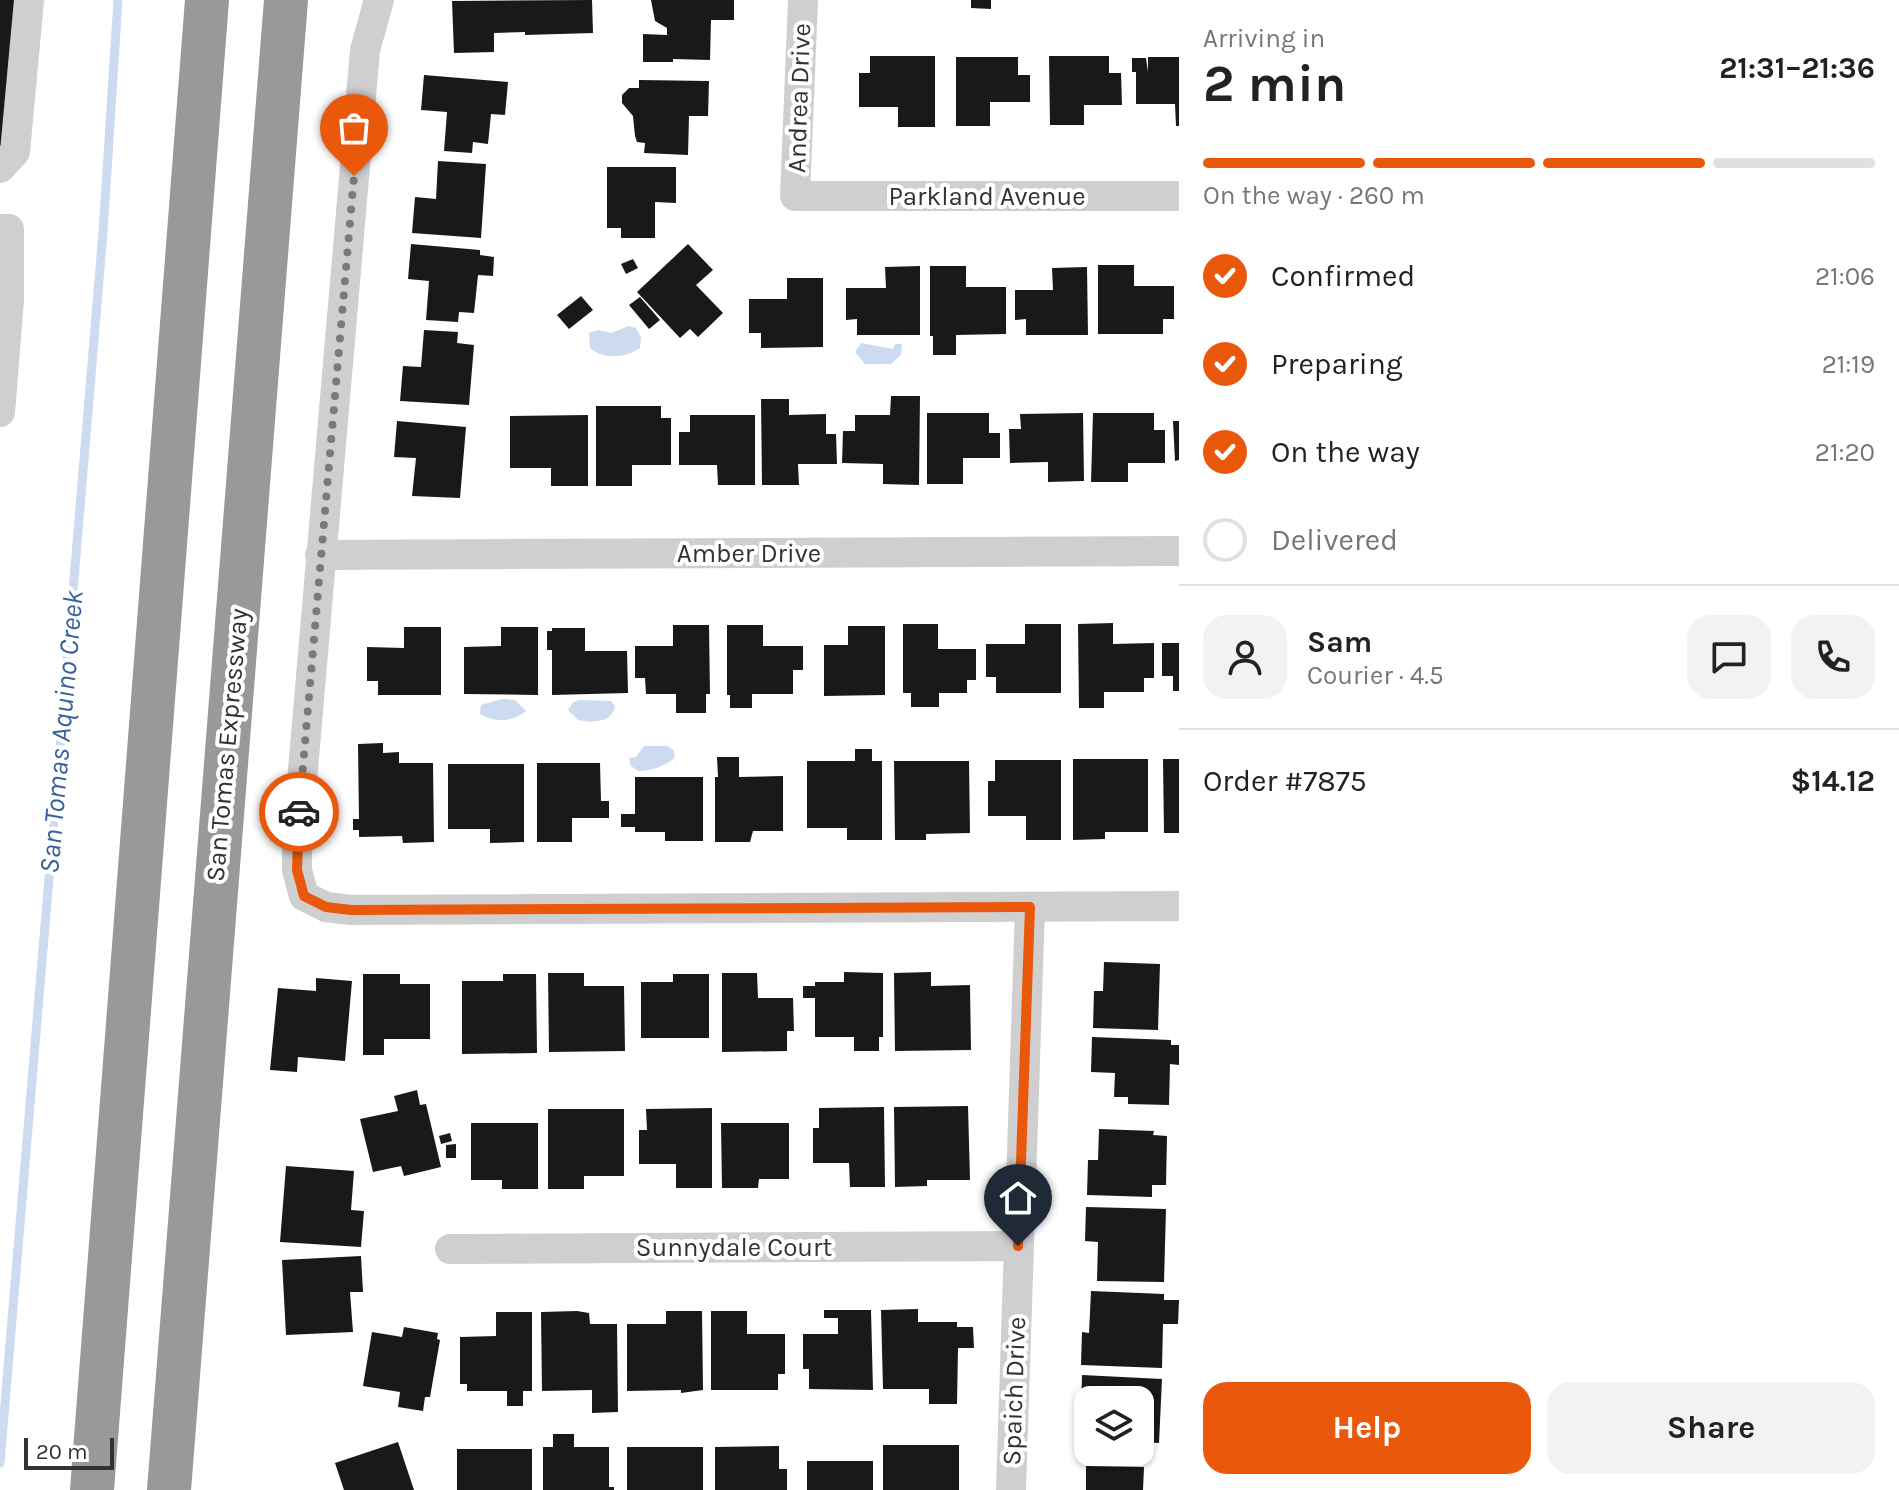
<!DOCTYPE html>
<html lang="en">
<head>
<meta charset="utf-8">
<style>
  :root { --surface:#fff; --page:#f2f2f2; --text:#222; --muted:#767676; --line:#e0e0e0; --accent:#ea580c }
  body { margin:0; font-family:Karla,sans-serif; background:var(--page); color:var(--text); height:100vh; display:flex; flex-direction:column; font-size:30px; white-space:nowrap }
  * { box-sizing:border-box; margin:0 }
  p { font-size:26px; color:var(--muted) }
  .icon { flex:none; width:44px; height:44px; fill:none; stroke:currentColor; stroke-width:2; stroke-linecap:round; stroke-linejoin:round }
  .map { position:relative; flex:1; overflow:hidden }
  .sheet { display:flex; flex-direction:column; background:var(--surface); width:720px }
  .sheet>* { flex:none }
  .tools { position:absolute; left:1074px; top:1386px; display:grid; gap:16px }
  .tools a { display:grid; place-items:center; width:80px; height:80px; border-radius:16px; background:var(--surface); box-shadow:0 2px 6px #0004; font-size:40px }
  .scale { position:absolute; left:24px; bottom:20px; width:90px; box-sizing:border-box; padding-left:8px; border:4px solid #323232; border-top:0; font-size:22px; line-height:28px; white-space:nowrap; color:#323232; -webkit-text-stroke:6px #fff; paint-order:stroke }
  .pin { position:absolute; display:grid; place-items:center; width:68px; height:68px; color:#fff; margin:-82px -34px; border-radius:50% 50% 50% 0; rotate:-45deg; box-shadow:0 0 8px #0007 }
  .pin .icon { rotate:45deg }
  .courier { position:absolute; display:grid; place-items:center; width:80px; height:80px; margin:-40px; border:6px solid #ea580c; border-radius:50%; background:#fff; color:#222; box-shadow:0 2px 10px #0007 }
  .summary em { font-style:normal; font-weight:700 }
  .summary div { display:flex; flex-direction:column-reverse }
  .summary { display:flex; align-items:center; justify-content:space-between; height:136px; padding:0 24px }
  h1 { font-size:52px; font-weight:700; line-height:60px }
  .bar { display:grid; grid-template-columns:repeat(4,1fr); gap:12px 8px; align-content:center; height:96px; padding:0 24px }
  .bar i { height:10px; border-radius:6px; background:var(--line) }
  .bar .on { background:var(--accent) }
  .bar p { grid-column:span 4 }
  .line { display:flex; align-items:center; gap:20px; padding:0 24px; border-top:2px solid var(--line) }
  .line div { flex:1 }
  .round { display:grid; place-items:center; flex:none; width:84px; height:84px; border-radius:24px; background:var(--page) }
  ol { padding:0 24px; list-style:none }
  li { display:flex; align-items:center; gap:24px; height:88px }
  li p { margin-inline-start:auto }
  li .icon { padding:8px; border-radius:50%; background:var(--accent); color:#fff; stroke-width:4 }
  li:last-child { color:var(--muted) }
  li i { width:44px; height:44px; border:4px solid var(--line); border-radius:50% }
  .cta { display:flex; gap:16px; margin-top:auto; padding:16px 24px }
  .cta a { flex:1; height:92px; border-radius:24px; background:var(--accent); color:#fff; font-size:32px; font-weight:700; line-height:92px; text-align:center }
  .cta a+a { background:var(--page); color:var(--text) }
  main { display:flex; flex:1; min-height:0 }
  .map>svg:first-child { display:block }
</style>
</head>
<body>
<main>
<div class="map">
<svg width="1179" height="1490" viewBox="0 0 1179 1490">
  <rect width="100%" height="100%" fill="#fff"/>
  <!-- water -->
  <g fill="#ccdbf0">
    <path d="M629 326 636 328 641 337 640 348C625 358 604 360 590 348L589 333 598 330 611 333Z"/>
    <path d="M861 343 893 349 895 344H902L901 355 891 364H865L855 352Z"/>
    <path d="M502 699 515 700 526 711C514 722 494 723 480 714L481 705Z"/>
    <path d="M580 700 611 701 615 706C612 723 593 723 578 720L568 710 573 702Z"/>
    <path d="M644 746H668L674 751 675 757C668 766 649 771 638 771L631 766 629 758 636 757Z"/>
  </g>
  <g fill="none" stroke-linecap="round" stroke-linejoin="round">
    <!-- stream -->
    <path stroke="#ccdbf0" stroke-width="9" d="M0 1463 103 232 118 0"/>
  </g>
  <!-- building -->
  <g fill="#191919">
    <path d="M0 0H20L11 149H0Z"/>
    <path d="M592 0 593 33 525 35V32L494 33V52L454 53 452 1Z"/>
    <path d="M651 0H734V20H711L710 60 673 59V62H643V34L667 35V28L655 21Z"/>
    <path d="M971 0H991V9L971 8Z"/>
    <path d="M870 56H935V127H898V107H859V73H870Z"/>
    <path d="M1049 56H1109V73H1121L1122 105H1084V125H1050Z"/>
    <path d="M956 57H1018V75H1030V102H990V126H956Z"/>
    <path d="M1148 57H1179V126H1176L1175 104H1136V72H1132V58H1146L1148 72Z"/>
    <path d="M424 75 508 82 505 115 491 114 488 144 473 142 472 153 444 151 447 112 421 110Z"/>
    <path d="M639 80 709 81 708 116H689L688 155 644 153 645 143 637 142 635 136 633 116 622 103V95L629 88H639Z"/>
    <path d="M438 161 486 164 481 238 412 233 415 197 436 199Z"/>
    <path d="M607 167H676V203L655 202V238H621V228H607Z"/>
    <path d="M411 244 480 250V255L494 257 493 276 478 275 474 313 459 312 458 322 426 320 429 281 408 279Z"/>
    <path d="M688 244 713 270 696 285 723 313 698 337 690 329 680 338 637 292Z"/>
    <path d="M633 259 638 268 626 274 621 264Z"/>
    <path d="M1098 265H1134V286H1174V319H1163V334H1098Z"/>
    <path d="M920 266V335H857V319L846 320V288H886L885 267Z"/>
    <path d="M930 266H966V287H1006V334L956 335V355H933V336H930Z"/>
    <path d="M1087 267 1088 335H1026V319L1015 320V290H1053L1052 268Z"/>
    <path d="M787 278H823V347L761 348V333H749V299H787Z"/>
    <path d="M581 296 593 310 569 329 557 315Z"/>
    <path d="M640 297 660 320 649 329 629 305Z"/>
    <path d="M424 330 458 332 457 343 474 345 469 405 400 401 403 366 421 367Z"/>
    <path d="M891 396H920L919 485 883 484V464L842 463 843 431H855V415H890Z"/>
    <path d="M761 399H789V415L826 414V434H836L837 464H798L799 485H762Z"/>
    <path d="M596 406H661V418H671V465H632V486H596Z"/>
    <path d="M927 413H989V433H1000V458H963V484H927Z"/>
    <path d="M1083 413 1084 481 1048 482V462L1010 463 1009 429H1021L1020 414Z"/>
    <path d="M1093 413H1154V430H1165V463H1128V482H1091Z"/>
    <path d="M588 415V486H551V468H510V416Z"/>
    <path d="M690 415H755V485H718L717 465H679V432H690Z"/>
    <path d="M397 421 466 427 460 498 412 496 416 458 394 457Z"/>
    <path d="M1173 421H1179V460L1175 461Z"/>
    <path d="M1113 623V644L1154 643V678H1144V692H1104V708H1079L1078 624Z"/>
    <path d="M903 624H938V649H976V680H967V693H939V707H911V693H903Z"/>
    <path d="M1025 624H1061V693H996V677H986V644H1025Z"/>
    <path d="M673 625H709L710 694H706V713H676V694H646L645 678H635V646H673Z"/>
    <path d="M727 625H763V646H803V670H793V694H752V708H730V695H727Z"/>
    <path d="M848 626H885V695L824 696V645H848Z"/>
    <path d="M404 627H441V695H378V681H367V647L404 648Z"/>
    <path d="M501 627H538V695L464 694V647L501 646Z"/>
    <path d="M552 628H585V651H627L628 693 552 695V650H547V631H552Z"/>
    <path d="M1162 643H1179V691H1173V676H1162Z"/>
    <path d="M383 743V753L399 752V763H433L434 842 403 843 402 836 359 837V830H353V819H359L358 744Z"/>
    <path d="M855 749H872V761H882V840H847V828H807V761H855Z"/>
    <path d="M717 757H739V777L783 776V831H753L750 842H715V777H718Z"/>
    <path d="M1073 759H1148V832H1105V839L1073 840Z"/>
    <path d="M1163 759H1179V833H1164Z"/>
    <path d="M995 760H1061V840H1026V816H988V781H995Z"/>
    <path d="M894 761H969L970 833 926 834V840H895Z"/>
    <path d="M537 763H600L601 801H609V818H572V842H537Z"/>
    <path d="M448 764H524V842L490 843V829H448Z"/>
    <path d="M635 777H703V841H665V832H635V827H621V814H635Z"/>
    <path d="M1104 962 1160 964 1158 1030 1093 1028 1094 991H1103Z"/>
    <path d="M844 972 883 973V1037H879V1051H854V1037H815V998H803V986H815V982H844Z"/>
    <path d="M931 972V986L970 985 971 1050 895 1051 894 973Z"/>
    <path d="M548 973H584V986H624L625 1051 549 1052Z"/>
    <path d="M722 973H757L758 998H793L794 1031H787V1051L722 1052Z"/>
    <path d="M363 974H400V984H430V1039H384V1055H363Z"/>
    <path d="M503 974H536L537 1053 462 1054V981H503Z"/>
    <path d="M673 974H709V1038H641V982H673Z"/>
    <path d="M316 978 352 981 345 1061 298 1057 297 1072 270 1070 278 988 316 991Z"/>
    <path d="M1092 1037 1171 1040V1045H1179V1065L1170 1064 1169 1105 1128 1104V1097H1114L1115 1073 1091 1072Z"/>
    <path d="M417 1090 420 1105 426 1104 441 1167 404 1176 401 1166 373 1172 360 1119 398 1111 394 1096Z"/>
    <path d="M968 1106 970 1180H927V1186L895 1187 894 1107Z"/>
    <path d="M884 1107 885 1187H850L849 1163H813V1128H819V1108Z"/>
    <path d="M712 1108V1188H676V1164H639V1130H647L646 1109Z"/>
    <path d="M548 1109H624V1176H584V1189H548Z"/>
    <path d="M471 1123H538V1189H502V1180H471Z"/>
    <path d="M721 1123H789V1179H759L758 1188H722Z"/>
    <path d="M1099 1129 1154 1131 1153 1135 1167 1136 1166 1185H1152V1197L1087 1195 1088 1160H1098Z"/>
    <path d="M450 1133 452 1141 441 1144 439 1136Z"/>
    <path d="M456 1144V1158H446V1145Z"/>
    <path d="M286 1166 354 1171 351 1210 364 1211 361 1247 280 1242Z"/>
    <path d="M1086 1207 1166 1209 1164 1282 1097 1281 1098 1242 1085 1241Z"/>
    <path d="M361 1256 363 1292H350L353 1332 286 1335 282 1260Z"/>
    <path d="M1091 1291 1164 1294V1300H1179L1178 1324H1163L1162 1368 1081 1365 1082 1332 1089 1333Z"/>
    <path d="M918 1309V1322H957V1327H973L974 1348H958L957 1404H929V1389H883L881 1310Z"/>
    <path d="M824 1310H871L873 1390 809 1389V1369H803V1334H838V1318H824Z"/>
    <path d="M577 1311 589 1313 590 1324H617L618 1412 592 1413V1390L542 1391 541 1312Z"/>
    <path d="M666 1311H702L703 1390 681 1393V1390L627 1391V1324H666Z"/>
    <path d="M711 1311H747V1334H785V1374H778V1390H711Z"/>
    <path d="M496 1312H532V1391H523V1406H507V1391H467V1384H460V1337L496 1336Z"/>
    <path d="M404 1327 438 1333 437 1339 440 1340 430 1397H425L423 1411 398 1407 400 1392 363 1386 372 1332 402 1337Z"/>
    <path d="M1082 1375 1162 1379 1159 1443 1140 1442V1400H1088V1411L1081 1410Z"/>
    <path d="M553 1434H574V1447H609V1487H614V1490H543V1447H553Z"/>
    <path d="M398 1442 414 1490H344L335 1463Z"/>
    <rect x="883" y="1445" width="76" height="45"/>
    <path d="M779 1446V1469H787V1490H715V1447Z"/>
    <rect x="627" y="1447" width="76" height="43"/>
    <rect x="457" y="1449" width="75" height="41"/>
    <rect x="807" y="1461" width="66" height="29"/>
    <path d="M1086 1466 1144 1467 1143 1490H1086Z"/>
  </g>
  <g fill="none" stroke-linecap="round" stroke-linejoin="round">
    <!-- minor -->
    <g stroke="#cfcfcf" stroke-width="30">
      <path d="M379 0 365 50 297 839V870L304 896 326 907 351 910 1179 906"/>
      <path d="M803 0 795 196H1179"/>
      <path d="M0 168 15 152 29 0"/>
      <path d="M0 229H9V300L0 412"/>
      <path d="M320 555 1179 551"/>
      <path d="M450 1249 1018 1246"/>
      <path d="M1011 1490 1030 907"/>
    </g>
    <!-- highway -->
    <g stroke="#999" stroke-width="44">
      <path d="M92 1490 207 0"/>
      <path d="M169 1490 286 0"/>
    </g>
  </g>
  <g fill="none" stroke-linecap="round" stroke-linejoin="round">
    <!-- done -->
    <path stroke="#7a7a7a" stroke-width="8" stroke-dasharray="0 14.4" d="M299 812 354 176"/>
    <!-- route -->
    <path stroke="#ea580c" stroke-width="10" d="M299 812 297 870 304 896 326 907 351 910 1030 907 1018 1246"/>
  </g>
  <g text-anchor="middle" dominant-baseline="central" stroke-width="8" stroke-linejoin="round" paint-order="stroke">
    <!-- street labels -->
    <g font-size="26" fill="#323232" stroke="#fff">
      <text transform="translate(799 98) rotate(-88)">Andrea Drive</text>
      <text x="987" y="196">Parkland Avenue</text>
      <text x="749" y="553">Amber Drive</text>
      <text transform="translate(227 745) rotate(-85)">San Tomas Expressway</text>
      <text x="734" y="1247">Sunnydale Court</text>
      <text transform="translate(1014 1391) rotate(-88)">Spaich Drive</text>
    </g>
    <!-- water labels -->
    <g font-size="28" font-style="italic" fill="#39629b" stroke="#fff">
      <text transform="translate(61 732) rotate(-85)">San Tomas Aquino Creek</text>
    </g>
  </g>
</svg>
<div class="tools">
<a><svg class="icon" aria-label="layers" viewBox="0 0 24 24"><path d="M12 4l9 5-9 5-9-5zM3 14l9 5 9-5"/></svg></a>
</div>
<div class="scale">20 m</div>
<div class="pin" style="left:354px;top:176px;background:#ea580c"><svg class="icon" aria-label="bag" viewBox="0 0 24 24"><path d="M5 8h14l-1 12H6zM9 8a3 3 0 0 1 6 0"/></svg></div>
<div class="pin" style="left:1018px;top:1246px;background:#1f2937"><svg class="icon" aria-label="home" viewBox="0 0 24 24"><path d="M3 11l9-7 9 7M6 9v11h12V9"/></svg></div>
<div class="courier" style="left:299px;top:812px"><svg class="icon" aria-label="car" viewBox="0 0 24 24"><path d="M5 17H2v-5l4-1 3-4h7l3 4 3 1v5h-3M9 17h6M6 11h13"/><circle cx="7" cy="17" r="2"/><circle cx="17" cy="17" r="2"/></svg></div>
</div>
<section class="sheet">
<div class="summary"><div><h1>2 min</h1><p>Arriving in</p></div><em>21:31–21:36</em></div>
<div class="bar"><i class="on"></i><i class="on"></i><i class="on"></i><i></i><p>On the way · 260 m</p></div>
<ol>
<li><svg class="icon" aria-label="check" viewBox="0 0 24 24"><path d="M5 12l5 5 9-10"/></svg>Confirmed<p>21:06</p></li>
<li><svg class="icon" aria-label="check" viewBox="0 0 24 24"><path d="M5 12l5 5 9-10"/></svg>Preparing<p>21:19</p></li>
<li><svg class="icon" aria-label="check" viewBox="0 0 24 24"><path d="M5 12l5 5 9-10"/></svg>On the way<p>21:20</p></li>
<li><i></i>Delivered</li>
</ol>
<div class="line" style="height:144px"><a class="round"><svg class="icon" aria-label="person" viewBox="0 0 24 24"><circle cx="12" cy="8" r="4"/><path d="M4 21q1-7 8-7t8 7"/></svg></a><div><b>Sam</b><p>Courier · 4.5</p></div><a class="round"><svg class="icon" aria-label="chat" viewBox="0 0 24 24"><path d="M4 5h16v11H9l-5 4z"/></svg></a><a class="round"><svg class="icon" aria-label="phone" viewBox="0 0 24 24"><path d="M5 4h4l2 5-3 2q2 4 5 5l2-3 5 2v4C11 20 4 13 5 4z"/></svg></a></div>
<div class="line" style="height:104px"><div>Order #7875</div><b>$14.12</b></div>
<div class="cta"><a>Help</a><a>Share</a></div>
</section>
</main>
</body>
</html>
